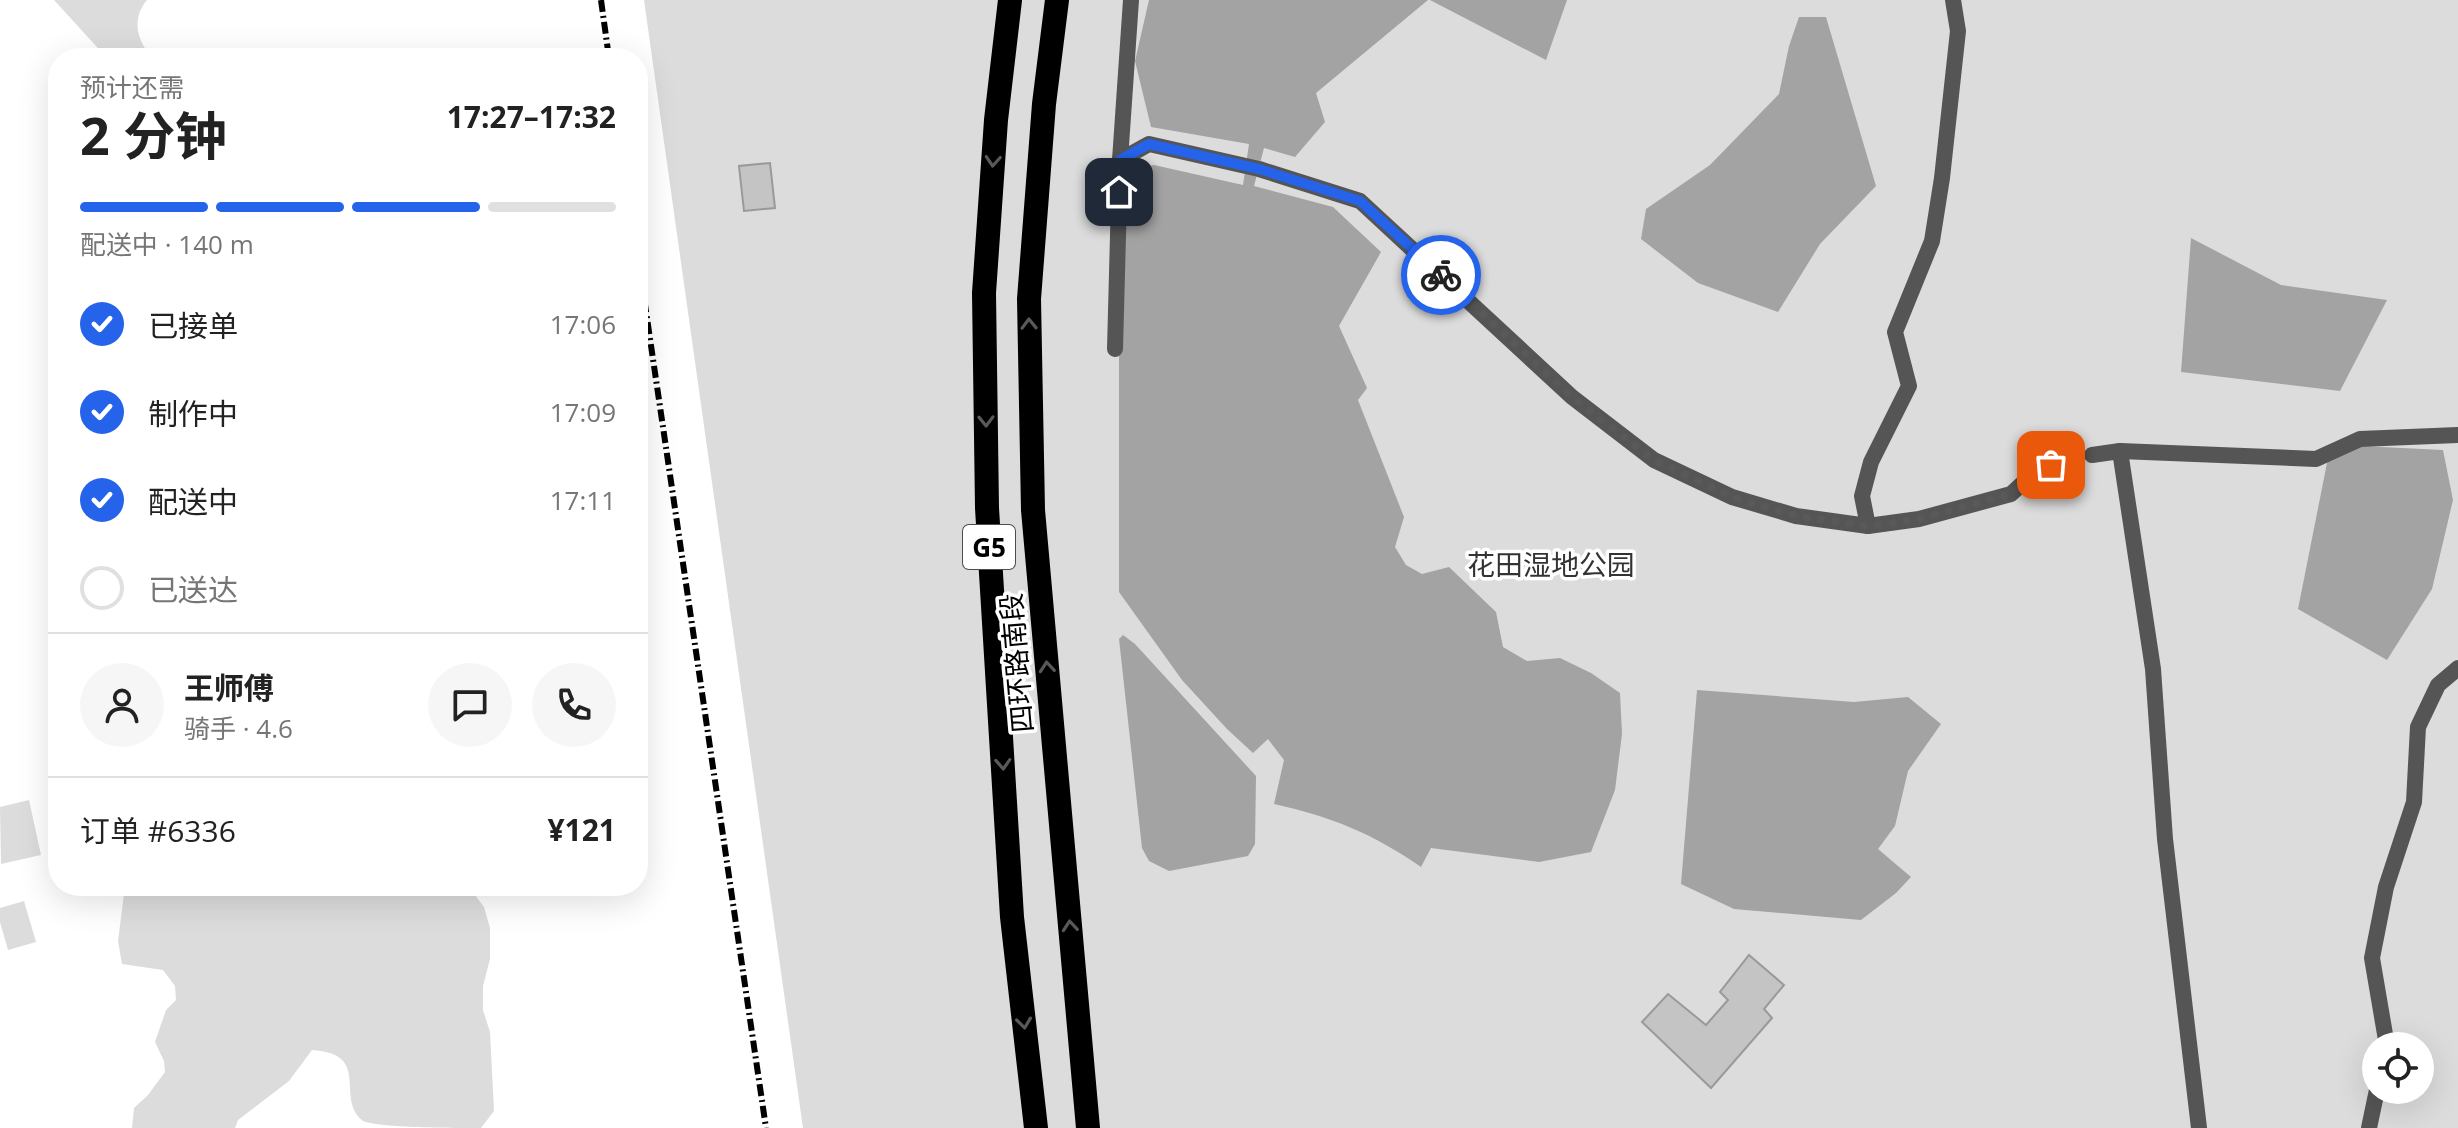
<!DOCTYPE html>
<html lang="zh">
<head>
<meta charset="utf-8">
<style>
  :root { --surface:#fff; --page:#f6f6f6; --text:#222; --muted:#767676; --line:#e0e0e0; --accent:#2563eb }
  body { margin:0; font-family:"Open Sans","Noto Sans SC",sans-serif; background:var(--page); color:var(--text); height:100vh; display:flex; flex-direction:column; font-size:30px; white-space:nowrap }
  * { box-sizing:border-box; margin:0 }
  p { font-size:26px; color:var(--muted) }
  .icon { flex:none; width:44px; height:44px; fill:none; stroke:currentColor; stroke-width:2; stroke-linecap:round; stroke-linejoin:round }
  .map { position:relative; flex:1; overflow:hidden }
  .details { position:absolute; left:48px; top:48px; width:600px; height:848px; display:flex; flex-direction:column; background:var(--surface); border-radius:32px; box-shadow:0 8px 32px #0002 }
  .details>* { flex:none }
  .controls { position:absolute; left:2362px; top:1032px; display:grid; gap:16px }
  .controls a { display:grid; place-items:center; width:72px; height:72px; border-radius:50%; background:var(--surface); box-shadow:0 8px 32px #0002; font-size:40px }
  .pin { position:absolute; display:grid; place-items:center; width:68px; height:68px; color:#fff; margin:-34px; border-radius:16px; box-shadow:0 4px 12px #0006 }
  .courier { position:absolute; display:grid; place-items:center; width:80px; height:80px; margin:-40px; border:6px solid #2563eb; border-radius:50%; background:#fff; color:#222; box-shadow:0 2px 10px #0007 }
  .head em { font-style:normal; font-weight:700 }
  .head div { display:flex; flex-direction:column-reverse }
  .head { display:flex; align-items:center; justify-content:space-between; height:136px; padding:0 32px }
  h1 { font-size:52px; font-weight:700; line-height:60px }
  .bar { display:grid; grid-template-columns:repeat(4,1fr); gap:12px 8px; align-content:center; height:96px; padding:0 32px }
  .bar i { height:10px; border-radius:6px; background:var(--line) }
  .bar .current { background:var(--accent) }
  .bar p { grid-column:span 4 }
  .line { display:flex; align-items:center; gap:20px; padding:0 32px; border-top:2px solid var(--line) }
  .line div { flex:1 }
  .round { display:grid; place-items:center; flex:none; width:84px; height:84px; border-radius:42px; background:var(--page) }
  ol { padding:0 32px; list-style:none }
  li { display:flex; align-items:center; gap:24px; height:88px }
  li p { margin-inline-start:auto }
  li .icon { padding:8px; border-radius:50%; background:var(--accent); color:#fff; stroke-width:4 }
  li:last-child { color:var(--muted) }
  li i { width:44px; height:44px; border:4px solid var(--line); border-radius:50% }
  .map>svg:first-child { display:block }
</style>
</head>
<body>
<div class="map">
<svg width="2458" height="1128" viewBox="0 0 2458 1128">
  <rect width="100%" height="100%" fill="#fff"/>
  <!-- green -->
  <g fill="#dcdcdc" fill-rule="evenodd">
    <path d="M54 0H147C131 19 137 40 152 58H107Z"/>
    <path d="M644 0H2458V1128H803ZM2376 1046H2420V1090H2376Z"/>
    <path d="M29 800 41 855 1 864 0 807Z"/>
    <path d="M125 886H246L248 891 258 894 280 892 285 886H464L472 891 484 907 490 928V959L483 986V1010L490 1032 494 1111 481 1128C457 1128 380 1128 363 1121 334 1098 373 1054 312 1050L289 1081 238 1120 235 1128H132L134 1108 148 1095 165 1072 164 1061 155 1042 166 1010 176 1000 175 986 163 970 122 964 118 941Z"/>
    <path d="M24 901 36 942 8 950 0 922V908Z"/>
  </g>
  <!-- water -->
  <g fill="#a3a3a3">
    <path d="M1149 0H1428L1316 93 1325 122 1295 157 1264 148 1254 186 1333 207 1381 252 1339 326 1367 388 1358 400 1404 517 1395 547 1406 565 1422 574 1449 567 1496 612 1503 647 1527 661 1560 658 1591 673 1620 693 1622 734 1615 790 1591 852 1539 862 1431 848 1421 867C1372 833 1332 817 1274 804L1284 760 1268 739 1253 753 1227 729 1182 680 1119 592V187L1137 168 1154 165 1243 185 1249 144 1151 127 1135 61Z"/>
    <path d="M1430 0H1567L1546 60Z"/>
    <path d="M1799 17H1826L1876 186 1820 244 1778 312 1698 283 1641 239 1646 209 1710 165 1779 94 1789 46Z"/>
    <path d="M2191 238 2281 285 2387 300 2340 391 2181 372Z"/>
    <path d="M2361 446 2443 450 2453 500 2432 589 2387 660 2298 609 2328 458Z"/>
    <path d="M1123 635 1135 644 1256 776 1255 844 1248 856 1169 871 1149 861 1142 848 1119 639Z"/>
    <path d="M1697 690 1854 702 1908 697 1941 724 1908 771 1895 826 1878 849 1911 877 1896 893 1861 920 1734 909 1681 884Z"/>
  </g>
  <!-- building -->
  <g fill="#c4c4c4" stroke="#999" stroke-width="2">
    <path d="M770 163 775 208 744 211 739 166Z"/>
    <path d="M1749 955 1784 985 1764 1009 1772 1018 1711 1088 1642 1022 1668 994 1706 1025 1728 1000 1720 992Z"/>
  </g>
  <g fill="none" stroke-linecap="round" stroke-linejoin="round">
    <!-- minor-tunnel -->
    <path stroke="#d9d9d9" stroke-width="16" stroke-dasharray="16 8" stroke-linecap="butt" d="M2051 465 2092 455"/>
    <!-- minor -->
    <g stroke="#555" stroke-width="16">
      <path d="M1120 160 1131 0"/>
      <path d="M1115 349 1120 160 1149 144 1259 169 1360 201 1572 397 1654 460 1732 497 1796 516 1868 526 1919 519 2011 494 2038 469 2051 465"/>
      <path d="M2120 451 2316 459 2360 439 2458 435"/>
      <path d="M2092 455 2120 451 2153 669 2165 839 2199 1128"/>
      <path d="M1868 526 1862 496 1871 462 1909 386 1895 332 1932 241 1942 178 1958 31 1953 0"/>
      <path d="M2387 1046 2372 958 2386 887 2414 802 2418 727 2438 685 2458 668"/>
      <path d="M2369 1128 2377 1090"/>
    </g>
    <!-- motorway -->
    <g stroke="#000" stroke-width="24">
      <path d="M1010 0 996 120 984 293 987 508 1012 917 1036 1128"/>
      <path d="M1057 0 1044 104 1029 299 1033 510 1088 1128"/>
    </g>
    <!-- rail -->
    <g stroke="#000" stroke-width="6" stroke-dasharray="12 4 2 4" stroke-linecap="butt">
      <path d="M601 0 609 58"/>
      <path d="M638 257 766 1128"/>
    </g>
  </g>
  <!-- one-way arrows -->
  <defs><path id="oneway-chevron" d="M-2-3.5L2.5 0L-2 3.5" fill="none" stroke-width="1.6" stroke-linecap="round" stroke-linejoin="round" transform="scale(2)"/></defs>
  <g stroke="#595959">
    <use href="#oneway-chevron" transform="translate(993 161) rotate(94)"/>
    <use href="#oneway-chevron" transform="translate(1029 324) rotate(-91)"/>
    <use href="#oneway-chevron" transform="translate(986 421) rotate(89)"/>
    <use href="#oneway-chevron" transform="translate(1047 667) rotate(-95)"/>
    <use href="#oneway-chevron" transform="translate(1003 764) rotate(87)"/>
    <use href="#oneway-chevron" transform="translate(1070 926) rotate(-95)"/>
    <use href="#oneway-chevron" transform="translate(1024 1023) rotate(83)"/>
  </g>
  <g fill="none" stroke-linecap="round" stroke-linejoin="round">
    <!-- done -->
    <path stroke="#595959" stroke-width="8" stroke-dasharray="0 14.4" d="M1441 275 1572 397 1654 460 1732 497 1796 516 1868 526 1919 519 2011 494 2038 469 2051 465"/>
    <!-- route -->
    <path stroke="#2563eb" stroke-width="10" d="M1119 192 1120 160 1149 144 1259 169 1360 201 1441 275"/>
  </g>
  <g text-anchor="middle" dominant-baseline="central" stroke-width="7" stroke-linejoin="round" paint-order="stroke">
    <!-- shield labels -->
    <rect fill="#fff" stroke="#4c4c4c" stroke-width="2" x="963" y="525" width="52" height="44" rx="6"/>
    <g font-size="26" font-weight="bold" fill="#000">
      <text x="989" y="547">G5</text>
    </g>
    <!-- park labels -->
    <g font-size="28" fill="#333" stroke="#fff">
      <text x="1551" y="564">花田湿地公园</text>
    </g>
    <!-- street labels -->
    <g font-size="28" fill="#000" stroke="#fff">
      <text transform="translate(1016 663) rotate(-95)">四环路南段</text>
    </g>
  </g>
</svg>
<div class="controls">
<a><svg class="icon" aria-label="locate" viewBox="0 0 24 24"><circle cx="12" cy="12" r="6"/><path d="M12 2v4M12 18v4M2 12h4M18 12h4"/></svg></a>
</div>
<div class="pin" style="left:2051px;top:465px;background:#ea580c"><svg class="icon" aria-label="bag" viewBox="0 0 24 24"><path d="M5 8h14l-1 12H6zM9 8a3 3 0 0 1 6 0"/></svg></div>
<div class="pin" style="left:1119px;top:192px;background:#1f2937"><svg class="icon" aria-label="home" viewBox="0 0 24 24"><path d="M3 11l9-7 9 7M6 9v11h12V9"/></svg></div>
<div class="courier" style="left:1441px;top:275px"><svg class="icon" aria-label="bike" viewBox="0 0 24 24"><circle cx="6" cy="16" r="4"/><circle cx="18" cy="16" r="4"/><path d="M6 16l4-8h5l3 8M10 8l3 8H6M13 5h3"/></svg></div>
<section class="details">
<div class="head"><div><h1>2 分钟</h1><p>预计还需</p></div><em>17:27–17:32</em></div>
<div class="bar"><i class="current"></i><i class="current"></i><i class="current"></i><i></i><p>配送中 · 140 m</p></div>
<ol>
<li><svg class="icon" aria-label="check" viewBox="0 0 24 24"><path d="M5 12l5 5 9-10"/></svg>已接单<p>17:06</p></li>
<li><svg class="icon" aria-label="check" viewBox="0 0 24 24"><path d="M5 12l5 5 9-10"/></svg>制作中<p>17:09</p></li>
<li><svg class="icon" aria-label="check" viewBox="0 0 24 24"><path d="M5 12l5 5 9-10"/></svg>配送中<p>17:11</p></li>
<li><i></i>已送达</li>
</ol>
<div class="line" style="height:144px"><a class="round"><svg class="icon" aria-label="person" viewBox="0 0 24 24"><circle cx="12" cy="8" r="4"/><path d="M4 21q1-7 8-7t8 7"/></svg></a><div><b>王师傅</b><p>骑手 · 4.6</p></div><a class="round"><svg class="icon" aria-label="chat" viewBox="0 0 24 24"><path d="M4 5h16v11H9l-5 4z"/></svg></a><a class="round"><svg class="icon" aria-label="phone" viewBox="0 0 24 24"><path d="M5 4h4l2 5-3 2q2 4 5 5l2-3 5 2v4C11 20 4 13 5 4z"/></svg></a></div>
<div class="line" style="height:104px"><div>订单 #6336</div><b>¥121</b></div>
</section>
</div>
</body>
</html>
